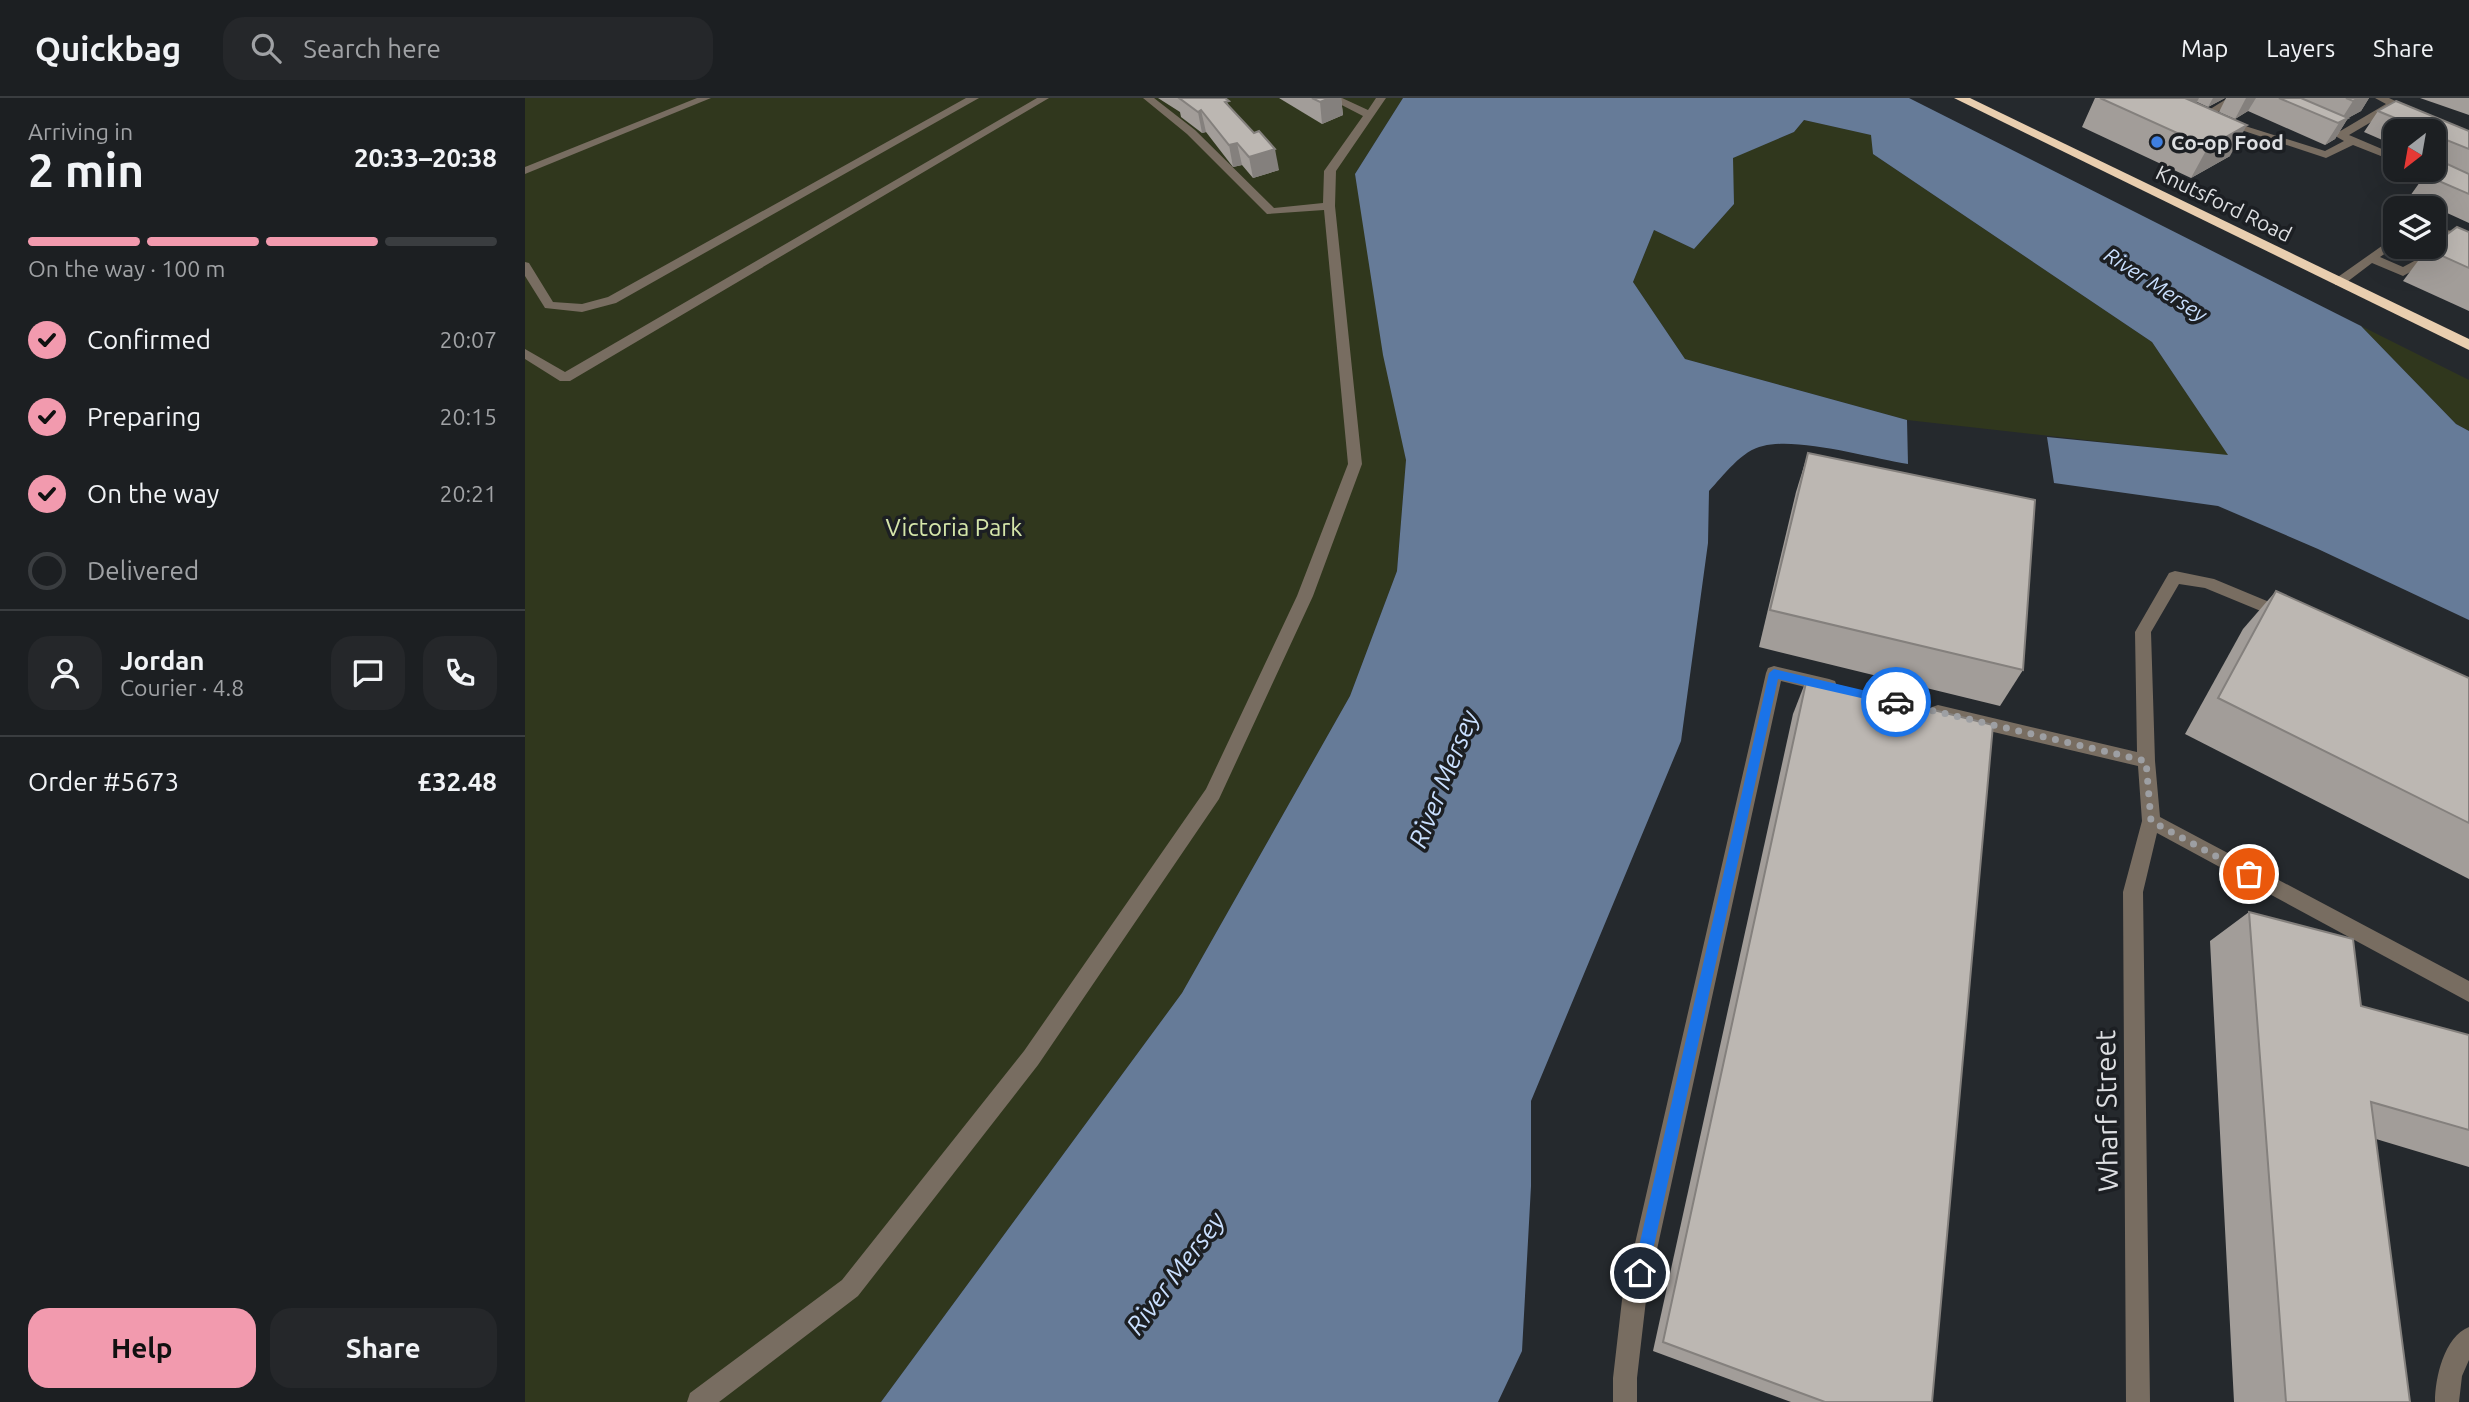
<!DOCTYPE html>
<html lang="en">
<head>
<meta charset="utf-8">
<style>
  :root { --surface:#1c1f22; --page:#25272a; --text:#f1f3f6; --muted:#a0a2a5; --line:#3a3d40; --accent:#f29aae }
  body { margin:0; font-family:Ubuntu,sans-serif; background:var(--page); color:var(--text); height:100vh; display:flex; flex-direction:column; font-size:26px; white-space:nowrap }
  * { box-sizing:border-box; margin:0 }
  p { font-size:23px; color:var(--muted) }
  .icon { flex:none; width:38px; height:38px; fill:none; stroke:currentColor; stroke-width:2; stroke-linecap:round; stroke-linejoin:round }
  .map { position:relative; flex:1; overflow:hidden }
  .side { display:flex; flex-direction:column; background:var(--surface); width:525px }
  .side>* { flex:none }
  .needle { width:46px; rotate:211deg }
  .tools { position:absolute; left:1858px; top:21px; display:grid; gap:14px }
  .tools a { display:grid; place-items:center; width:63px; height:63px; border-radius:14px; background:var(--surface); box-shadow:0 7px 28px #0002,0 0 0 2px var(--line); font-size:35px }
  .pin { position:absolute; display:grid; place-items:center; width:60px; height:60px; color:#fff; margin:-30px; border:4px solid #fff; border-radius:50%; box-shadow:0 2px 7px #0007 }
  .courier { position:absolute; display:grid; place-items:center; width:70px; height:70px; margin:-35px; border:5px solid #1a73e8; border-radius:50%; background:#fff; color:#222; box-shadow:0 2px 9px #0007 }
  .summary em { font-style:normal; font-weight:600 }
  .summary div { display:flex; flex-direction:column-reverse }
  .summary { display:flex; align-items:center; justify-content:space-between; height:119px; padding:0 28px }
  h1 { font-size:46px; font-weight:600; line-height:52px }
  .bar { display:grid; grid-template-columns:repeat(4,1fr); gap:10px 7px; align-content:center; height:84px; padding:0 28px }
  .bar i { height:9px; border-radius:5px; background:var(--line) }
  .bar .selected { background:var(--accent) }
  .bar p { grid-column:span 4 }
  .line { display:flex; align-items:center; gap:18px; padding:0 28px; border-top:2px solid var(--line) }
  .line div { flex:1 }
  .round { display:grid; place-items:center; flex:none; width:74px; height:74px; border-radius:21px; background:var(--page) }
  ol { padding:0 28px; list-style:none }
  li { display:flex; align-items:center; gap:21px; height:77px }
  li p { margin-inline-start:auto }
  li .icon { padding:7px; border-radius:50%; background:var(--accent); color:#111; stroke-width:4 }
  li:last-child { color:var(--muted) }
  li i { width:38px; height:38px; border:4px solid var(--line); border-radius:50% }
  .cta { display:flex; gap:14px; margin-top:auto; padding:14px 28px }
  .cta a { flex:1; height:80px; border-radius:21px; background:var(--accent); color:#111; font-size:28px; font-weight:600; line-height:80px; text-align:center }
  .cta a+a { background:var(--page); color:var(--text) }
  header { display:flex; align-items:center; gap:42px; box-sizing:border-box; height:98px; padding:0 35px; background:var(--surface); border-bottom:2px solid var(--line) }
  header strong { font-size:33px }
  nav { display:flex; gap:38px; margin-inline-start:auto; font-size:24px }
  .search { width:490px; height:63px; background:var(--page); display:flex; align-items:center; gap:18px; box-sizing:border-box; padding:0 24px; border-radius:21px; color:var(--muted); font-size:26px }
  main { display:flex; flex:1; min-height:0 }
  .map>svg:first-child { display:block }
</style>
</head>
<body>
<header>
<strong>Quickbag</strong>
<div class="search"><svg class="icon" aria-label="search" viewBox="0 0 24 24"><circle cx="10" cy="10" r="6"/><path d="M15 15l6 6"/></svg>Search here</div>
<nav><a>Map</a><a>Layers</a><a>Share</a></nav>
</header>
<main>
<section class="side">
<div class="summary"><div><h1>2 min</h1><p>Arriving in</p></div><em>20:33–20:38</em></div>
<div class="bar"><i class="selected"></i><i class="selected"></i><i class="selected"></i><i></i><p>On the way · 100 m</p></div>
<ol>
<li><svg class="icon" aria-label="check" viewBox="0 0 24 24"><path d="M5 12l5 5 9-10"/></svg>Confirmed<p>20:07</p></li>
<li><svg class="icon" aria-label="check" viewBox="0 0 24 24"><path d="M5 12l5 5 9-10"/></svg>Preparing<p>20:15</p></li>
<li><svg class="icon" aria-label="check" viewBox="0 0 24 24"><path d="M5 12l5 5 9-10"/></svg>On the way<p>20:21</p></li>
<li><i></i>Delivered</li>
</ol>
<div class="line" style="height:126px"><a class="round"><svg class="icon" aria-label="person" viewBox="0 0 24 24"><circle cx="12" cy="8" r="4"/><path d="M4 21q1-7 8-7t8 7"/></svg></a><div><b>Jordan</b><p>Courier · 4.8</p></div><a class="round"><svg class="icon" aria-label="chat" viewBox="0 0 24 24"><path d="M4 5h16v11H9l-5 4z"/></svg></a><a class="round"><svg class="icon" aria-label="phone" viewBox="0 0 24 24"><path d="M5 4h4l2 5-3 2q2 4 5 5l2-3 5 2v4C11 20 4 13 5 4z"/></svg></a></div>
<div class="line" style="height:91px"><div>Order #5673</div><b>£32.48</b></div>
<div class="cta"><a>Help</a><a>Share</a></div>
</section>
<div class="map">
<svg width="1944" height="1304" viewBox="0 0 1944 1304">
  <rect width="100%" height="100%" fill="#25292d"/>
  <!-- green -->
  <g fill="#30371d">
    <path d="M0 0H878L830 76 881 362 872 473 825 598 657 895 356 1304H0Z"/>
    <path d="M1279 22 1347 37 1348 56 1627 244 1704 358 1382 322 1160 261 1108 184 1129 132 1169 151 1209 106 1207 60 1269 34Z"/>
    <path d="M1836 228 1944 282V333L1931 326Z"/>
  </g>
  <!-- water -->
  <path fill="#667b98" d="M878 0H1384L1836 228 1931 326 1944 333V522L1793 451 1693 408 1529 385 1522 339 1703 357 1627 244 1348 56 1346 37 1279 22 1269 34 1208 60 1209 106 1169 151 1129 132 1108 184 1160 261 1382 322 1383 366C1345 360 1273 339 1238 348 1217 352 1198 378 1184 393L1183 445 1156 643 1006 1003V1088L997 1253 973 1304H356L657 895 825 598 872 473 881 362 858 257 830 76Z"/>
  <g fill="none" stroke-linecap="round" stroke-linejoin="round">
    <!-- minor -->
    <g fill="#786d61" fill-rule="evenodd">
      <path d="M172 0H186L0 76V69Z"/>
      <path d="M441 0H454L91 205 57 214 20 210 0 178V164L4 165 28 204 57 206 83 199Z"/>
      <path d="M512 0H524L45 283H35L0 261V251L40 274Z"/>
      <path d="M618 0H629L670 32 749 110 798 105 799 73 838 18 803 0H817L843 12 851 0H861L811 73 810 108 837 366 788 498 694 701 513 967 333 1198 194 1304H162L165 1295 317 1182 499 953 681 691 772 498 823 366 799 112 742 116 662 36Z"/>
      <path d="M1703 0H1715L1683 20 1674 18Z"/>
      <path d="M1850 0H1864L1894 14 1889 17 1870 10 1824 37 1871 57V64L1828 47 1801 60 1692 24 1701 22 1800 53 1819 43 1812 39V35L1861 6Z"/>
      <path d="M1890 72H1905L1944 89V96Z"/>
      <path d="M1909 129 1944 137V145L1909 136Z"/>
      <path d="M1871 138V148L1855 159 1878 169 1906 154 1916 157 1878 178 1847 165 1818 187H1810V181Z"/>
      <path d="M1650 473 1689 481 1766 513 1768 517 1760 523 1680 490 1654 486 1626 534 1630 663 1635 719 1944 883V904L1632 735 1618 794 1625 1304H1601L1598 794 1617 723 1613 668 1413 621 1407 619 1404 614 1407 609 1413 607 1612 654 1610 534 1644 475Z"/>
      <path d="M1249 568 1304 581 1310 583 1312 588 1310 593 1304 595 1256 583 1121 1202 1112 1280V1304H1088V1280L1097 1202 1241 575 1243 570Z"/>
      <path d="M1944 1229V1262L1937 1278 1934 1304H1910C1910 1280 1919 1239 1944 1229Z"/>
    </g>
    <!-- highway -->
    <path fill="#e9ceaf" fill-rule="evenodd" d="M1429 0H1445L1944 241V252Z"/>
  </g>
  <!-- wall -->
  <g fill="#a29d99">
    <path d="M633 0H700L705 10 754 72 728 80 717 67 708 69 681 34 677 35 656 19 655 14Z"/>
    <path d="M754 0H816L818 17 797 26Z"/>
    <path d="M1570 0H1700L1683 9 1672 4 1671 5 1705 58 1666 80 1557 29Z"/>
    <path d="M1701 0H1844L1836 13 1823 20 1810 41 1800 47 1723 13 1710 21 1694 14Z"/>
    <path d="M1895 0H1944V17Z"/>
    <path d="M1853 13 1944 33V125L1885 98 1900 77 1916 68 1909 65V33H1871V48L1839 34Z"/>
    <path d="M1944 134V213L1878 183 1902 151Z"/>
    <path d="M1283 355 1498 572 1475 608 1234 549 1271 394Z"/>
    <path d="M1751 493 1944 580V781L1660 636 1718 531Z"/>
    <path d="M1282 580 1407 1304H1266L1128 1253 1268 616Z"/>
    <path d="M1724 814 1836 908 1944 937V1069L1851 1041 1885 1304H1709L1685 843Z"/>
  </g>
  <!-- shaded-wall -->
  <g fill="#84807d">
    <path d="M805 0H816L818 17 797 26 795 4Z"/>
    <path d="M1658 0H1674L1664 19Z"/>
    <path d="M1688 0H1700L1683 9Z"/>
    <path d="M1721 0H1731L1723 13 1710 21Z"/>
    <path d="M1834 0H1844L1836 13 1823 20 1810 41 1800 47 1828 3Z"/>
    <path d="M676 12 681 34 677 35 673 14Z"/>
    <path d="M1722 27 1705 58 1666 80 1683 49Z"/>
    <path d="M712 45 717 67 708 69 704 47Z"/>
    <path d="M750 51 754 72 728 80 724 59Z"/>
  </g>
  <!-- building -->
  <g fill="#bcb7b2" stroke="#84807d" stroke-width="2">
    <path d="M654 0H700L704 3 700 4 729 35 734 33 750 51 724 59 712 45 704 47 676 12 673 14Z"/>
    <path d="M787 0H805L795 4Z"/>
    <path d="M1575 0H1660L1722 27 1683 49Z"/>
    <path d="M1754 0H1776L1823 20 1813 25Z"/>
    <path d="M1821 0H1834L1828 3Z"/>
    <path d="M1871 3 1944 33V51L1909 37V33H1901L1853 13Z"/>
    <path d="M1920 65 1944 76V96L1900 77Z"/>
    <path d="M1932 129 1944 134V170L1902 151 1905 149H1909V146Z"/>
    <path d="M1283 355 1510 402 1498 572 1245 512Z"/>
    <path d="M1751 493 1944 580V725L1693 600Z"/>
    <path d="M1282 580 1468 627 1407 1304H1300L1138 1244Z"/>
    <path d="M1724 814 1828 841 1836 908 1944 937V1032L1846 1004 1885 1304H1761Z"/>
  </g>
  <!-- route -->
  <path fill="#1a73e8" d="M1249 571 1371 600 1376 604 1371 608 1253 581 1123 1175 1120 1180 1115 1182 1110 1180 1108 1175 1244 575Z"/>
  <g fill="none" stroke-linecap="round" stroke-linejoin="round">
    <!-- done -->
    <path stroke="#9d9fa3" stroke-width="7" stroke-dasharray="0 12.6" d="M1371 604 1621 663 1626 723 1724 776"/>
  </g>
  <!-- markers -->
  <circle fill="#3f7fe0" stroke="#1c1f23" stroke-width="2.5" cx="1632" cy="44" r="7"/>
  <g text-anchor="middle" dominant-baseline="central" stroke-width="7" stroke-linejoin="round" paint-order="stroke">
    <!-- far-poi labels -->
    <g font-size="21" font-weight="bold" fill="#dddfe2" stroke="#1c1f23" text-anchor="start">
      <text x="1646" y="44">Co-op Food</text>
    </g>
    <!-- far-street labels -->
    <g font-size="21" fill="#dddfe2" stroke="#1c1f23">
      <text transform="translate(1699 105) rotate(26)">Knutsford Road</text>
    </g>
    <!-- far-water labels -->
    <g font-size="21" font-style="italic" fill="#c9dffe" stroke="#1c1f23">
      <text transform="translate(1631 186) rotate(33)">River Mersey</text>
    </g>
    <!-- park labels -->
    <g font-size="24" fill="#d5e6aa" stroke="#1c1f23">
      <text x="429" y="429">Victoria Park</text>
    </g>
    <!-- water labels -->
    <g font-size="26" font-style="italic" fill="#c9dffe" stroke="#1c1f23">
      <text transform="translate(918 681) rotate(-68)">River Mersey</text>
      <text transform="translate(650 1175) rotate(-53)">River Mersey</text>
    </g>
    <!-- near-street labels -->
    <g font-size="28" fill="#dddfe2" stroke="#1c1f23">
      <text transform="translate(1581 1013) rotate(-91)">Wharf Street</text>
    </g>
  </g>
</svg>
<div class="tools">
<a><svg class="needle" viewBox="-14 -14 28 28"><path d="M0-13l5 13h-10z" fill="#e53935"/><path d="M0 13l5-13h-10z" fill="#a0a2a5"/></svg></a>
<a><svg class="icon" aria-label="layers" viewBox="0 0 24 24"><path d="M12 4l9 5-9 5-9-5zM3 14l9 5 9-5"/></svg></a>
</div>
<div class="pin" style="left:1724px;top:776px;background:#ea580c"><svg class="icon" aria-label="bag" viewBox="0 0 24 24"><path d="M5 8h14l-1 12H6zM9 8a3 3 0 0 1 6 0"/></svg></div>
<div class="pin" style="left:1115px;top:1175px;background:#1f2937"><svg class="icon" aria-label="home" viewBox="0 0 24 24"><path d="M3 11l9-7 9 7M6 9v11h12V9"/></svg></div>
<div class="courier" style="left:1371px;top:604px"><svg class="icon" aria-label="car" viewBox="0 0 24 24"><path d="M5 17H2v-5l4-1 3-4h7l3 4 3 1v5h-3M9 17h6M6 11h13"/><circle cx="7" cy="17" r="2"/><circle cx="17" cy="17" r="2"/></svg></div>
</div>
</main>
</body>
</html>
